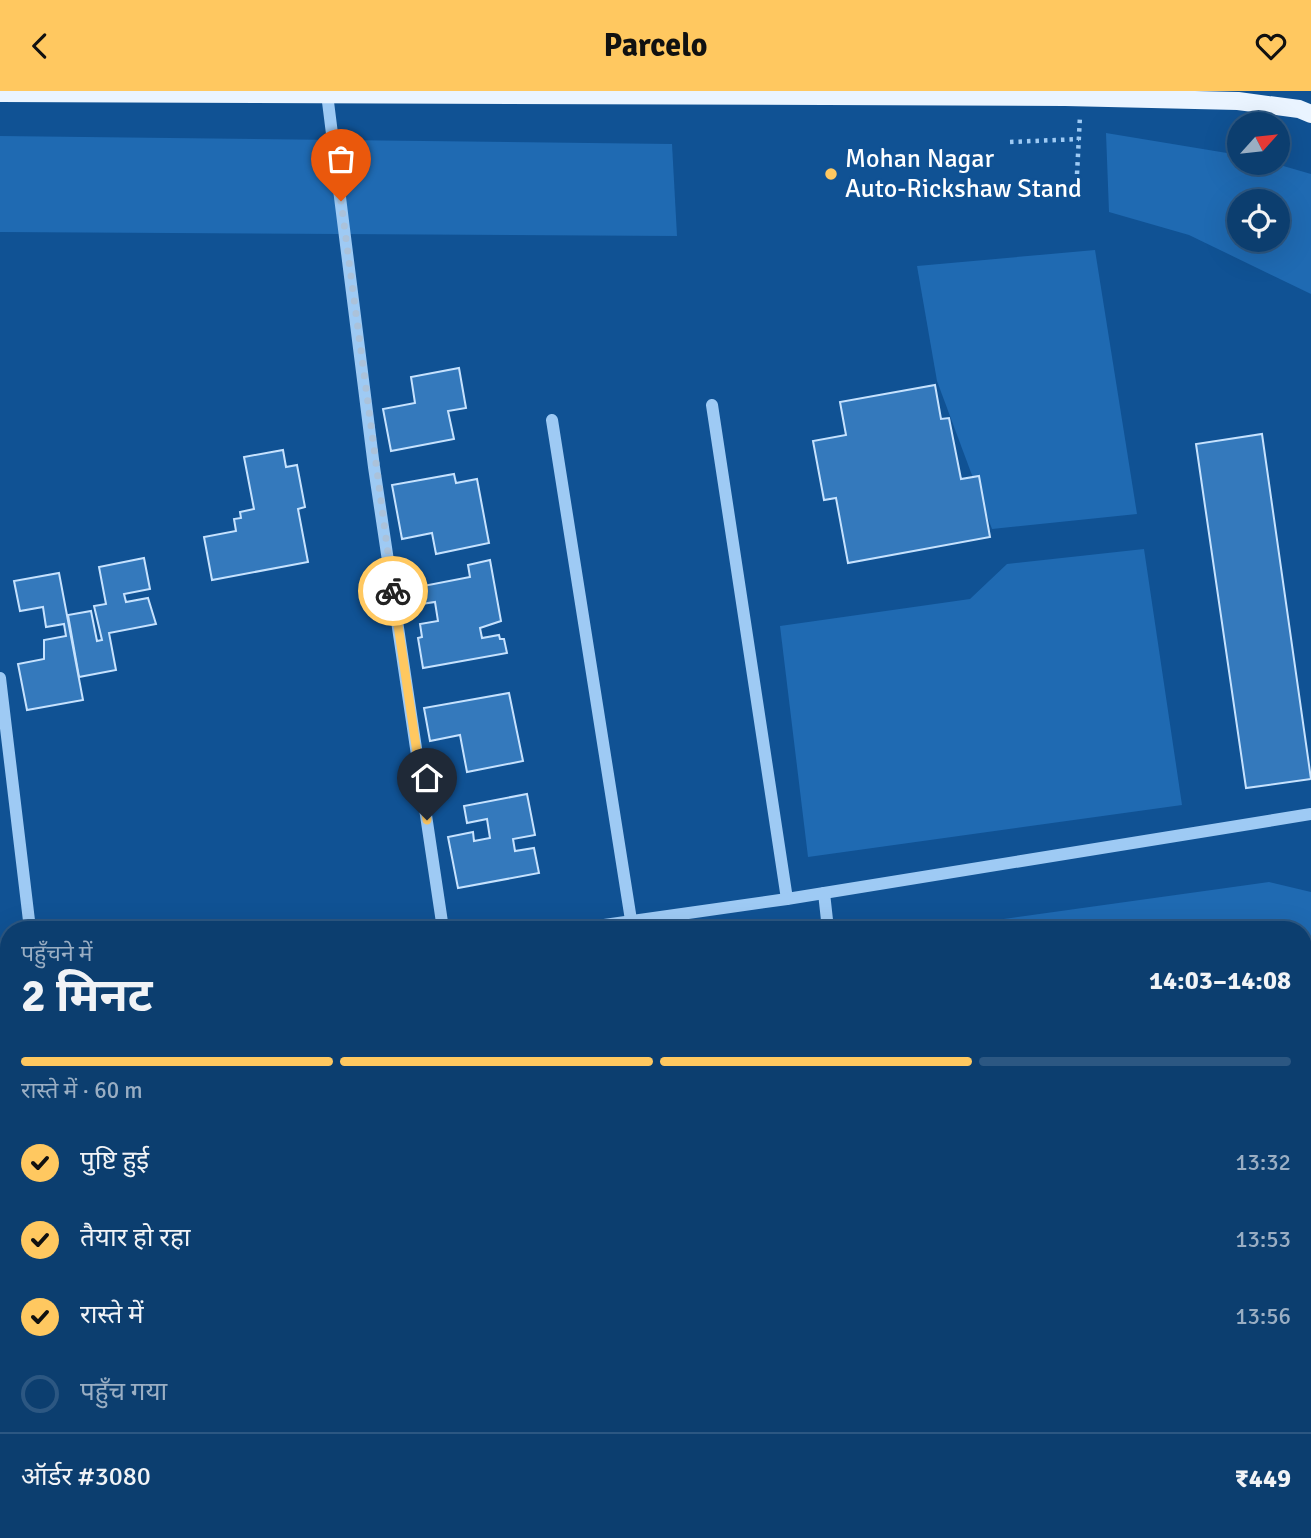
<!DOCTYPE html>
<html lang="hi">
<head>
<meta charset="utf-8">
<style>
  :root { --surface:#0c3e6f; --page:#154574; --text:#f1f3f6; --muted:#9aaec3; --line:#2c5782; --accent:#ffc860 }
  body { margin:0; font-family:Signika,"Noto Sans Devanagari",sans-serif; background:var(--page); color:var(--text); height:100vh; display:flex; flex-direction:column; font-size:26px; white-space:nowrap }
  * { box-sizing:border-box; margin:0 }
  p { font-size:23px; color:var(--muted) }
  .icon { flex:none; width:38px; height:38px; fill:none; stroke:currentColor; stroke-width:2; stroke-linecap:round; stroke-linejoin:round }
  .map { position:relative; flex:1; overflow:hidden }
  .side { position:absolute; left:0px; top:830px; width:1312px; height:618px; display:flex; flex-direction:column; background:var(--surface); border-radius:28px 28px 0 0; box-shadow:0 7px 28px #0002,0 0 0 2px var(--line) }
  .side>* { flex:none }
  .needle { width:46px; rotate:63deg }
  .buttons { position:absolute; left:1227px; top:21px; display:grid; gap:14px }
  .buttons a { display:grid; place-items:center; width:63px; height:63px; border-radius:50%; background:var(--surface); box-shadow:0 7px 28px #0002,0 0 0 2px var(--line); font-size:35px }
  .pin { position:absolute; display:grid; place-items:center; width:60px; height:60px; color:#fff; margin:-72px -30px; border-radius:50% 50% 50% 0; rotate:-45deg; box-shadow:0 0 7px #0007 }
  .pin .icon { rotate:45deg }
  .courier { position:absolute; display:grid; place-items:center; width:70px; height:70px; margin:-35px; border:5px solid #ffc860; border-radius:50%; background:#fff; color:#222; box-shadow:0 2px 9px #0007 }
  .overview em { font-style:normal; font-weight:700 }
  .overview div { display:flex; flex-direction:column-reverse }
  .overview { display:flex; align-items:center; justify-content:space-between; height:119px; padding:0 21px }
  h1 { font-size:46px; font-weight:700; line-height:52px }
  .bar { display:grid; grid-template-columns:repeat(4,1fr); gap:10px 7px; align-content:center; height:84px; padding:0 21px }
  .bar i { height:9px; border-radius:5px; background:var(--line) }
  .bar .on { background:var(--accent) }
  .bar p { grid-column:span 4 }
  .line { display:flex; align-items:center; gap:18px; padding:0 21px; border-top:2px solid var(--line) }
  .line div { flex:1 }
  ol { padding:0 21px; list-style:none }
  li { display:flex; align-items:center; gap:21px; height:77px }
  li p { margin-inline-start:auto }
  li .icon { padding:7px; border-radius:50%; background:var(--accent); color:#111; stroke-width:4 }
  li:last-child { color:var(--muted) }
  li i { width:38px; height:38px; border:4px solid var(--line); border-radius:50% }
  header { display:flex; justify-content:space-between; align-items:center; height:91px; padding:0 21px; background:var(--accent); color:#111; font-size:32px; font-weight:700 }
  .map>svg:first-child { display:block }
</style>
</head>
<body>
<header><svg class="icon" aria-label="back" viewBox="0 0 24 24"><path d="M15 5l-7 7 7 7"/></svg>Parcelo<svg class="icon" aria-label="heart" viewBox="0 0 24 24"><path d="M12 20l-8-8c-3-5 5-10 8-4 3-6 11-1 8 4z"/></svg></header>
<div class="map">
<svg width="1311" height="1447" viewBox="0 0 1311 1447">
  <rect width="100%" height="100%" fill="#105294"/>
  <!-- green -->
  <g fill="#1f6ab2" fill-rule="evenodd">
    <path d="M1106 42 1239 64V72H1273L1311 83V203L1189 144 1109 121ZM1239 110H1278V149H1239Z"/>
    <path d="M0 45 672 53 677 145 0 141Z"/>
    <path d="M1095 159 1137 423 992 438 937 290 917 175Z"/>
    <path d="M1144 458 1182 714 808 766 780 535 970 508 1007 473Z"/>
    <path d="M1269 791 1311 801V1316L1304 1317V838H932Z"/>
    <path d="M1106 1439 1107 1447H929L928 1439Z"/>
  </g>
  <!-- building -->
  <g fill="#3479bc" stroke="#c6e2fe" stroke-width="2">
    <path d="M459 277 466 317 448 320 454 348 391 360 383 318 415 312 411 286Z"/>
    <path d="M935 294 941 328 949 327 961 388 979 385 990 446 848 472 836 407 824 409 813 350 846 344 840 311Z"/>
    <path d="M1262 343 1311 688 1246 697 1196 353Z"/>
    <path d="M283 359 286 376 297 374 305 416 298 418 308 471 212 489 204 446 236 440 234 428 241 427 240 421 254 418 244 366Z"/>
    <path d="M454 383 456 392 477 388 489 452 436 463 432 442 402 448 392 394Z"/>
    <path d="M144 467 150 498 124 503 126 511 148 507 156 533 109 542 116 579 79 586 68 524 91 520 97 550 102 549 94 515 106 513 99 476Z"/>
    <path d="M490 469 501 530 480 537 482 547 499 544 500 548H504L507 562 423 577 418 547 422 546 420 533 438 530 435 511 421 513 418 496 470 486 468 474Z"/>
    <path d="M59 482 83 609 27 619 18 573 44 568V549L66 545 64 533 46 536 43 516 20 520 14 490Z"/>
    <path d="M509 602 523 670 467 681 460 644 430 650 424 617Z"/>
    <path d="M527 703 535 744 513 748 515 760 534 757 539 782 458 797 448 746 473 741 474 750 490 747 487 728 467 732 464 715Z"/>
  </g>
  <g fill="none" stroke-linecap="round" stroke-linejoin="round">
    <!-- path -->
    <g stroke="#9ecaf4" stroke-width="4.5" stroke-dasharray="3.5 5" stroke-linecap="butt">
      <path d="M1010 51 1079 48"/>
      <path d="M1077 83 1080 25"/>
    </g>
    <!-- minor -->
    <g stroke="#9ecaf4" stroke-width="12">
      <path d="M327 3 374 376 443 838"/>
      <path d="M712 314 787 808"/>
      <path d="M552 329 631 829"/>
      <path d="M0 587 30 838"/>
      <path d="M824 802 828 838"/>
      <path d="M576 838 787 808 1311 723"/>
      <path d="M0 933 9 932"/>
      <path d="M352 1438 353 1447"/>
      <path d="M588 1438 590 1447"/>
      <path d="M910 1438 911 1447"/>
    </g>
    <!-- major -->
    <path stroke="#eaf4ff" stroke-width="18" d="M0 2 1065 6 1238 10 1299 18 1311 23"/>
  </g>
  <g fill="none" stroke-linecap="round" stroke-linejoin="round">
    <!-- done -->
    <path stroke="#abc2da" stroke-width="7" stroke-dasharray="0 12.6" d="M341 110 393 500"/>
    <!-- route -->
    <path stroke="#ffc860" stroke-width="9" d="M393 500 427 729"/>
  </g>
  <!-- markers -->
  <circle fill="#ffc860" stroke="#105294" stroke-width="2.5" cx="831" cy="83" r="7"/>
  <g text-anchor="middle" dominant-baseline="central" stroke-width="5" stroke-linejoin="round" paint-order="stroke">
    <!-- poi labels -->
    <g font-size="26" fill="#fff" stroke="#105294" text-anchor="start">
      <text x="845" y="68">Mohan Nagar<tspan x="845" dy="30">Auto-Rickshaw Stand</tspan></text>
    </g>
  </g>
</svg>
<div class="buttons">
<a><svg class="needle" viewBox="-14 -14 28 28"><path d="M0-13l5 13h-10z" fill="#e53935"/><path d="M0 13l5-13h-10z" fill="#9aaec3"/></svg></a>
<a><svg class="icon" aria-label="locate" viewBox="0 0 24 24"><circle cx="12" cy="12" r="6"/><path d="M12 2v4M12 18v4M2 12h4M18 12h4"/></svg></a>
</div>
<div class="pin" style="left:341px;top:110px;background:#ea580c"><svg class="icon" aria-label="bag" viewBox="0 0 24 24"><path d="M5 8h14l-1 12H6zM9 8a3 3 0 0 1 6 0"/></svg></div>
<div class="pin" style="left:427px;top:729px;background:#1f2937"><svg class="icon" aria-label="home" viewBox="0 0 24 24"><path d="M3 11l9-7 9 7M6 9v11h12V9"/></svg></div>
<div class="courier" style="left:393px;top:500px"><svg class="icon" aria-label="bike" viewBox="0 0 24 24"><circle cx="6" cy="16" r="4"/><circle cx="18" cy="16" r="4"/><path d="M6 16l4-8h5l3 8M10 8l3 8H6M13 5h3"/></svg></div>
<section class="side">
<div class="overview"><div><h1>2 मिनट</h1><p>पहुँचने में</p></div><em>14:03–14:08</em></div>
<div class="bar"><i class="on"></i><i class="on"></i><i class="on"></i><i></i><p>रास्ते में · 60 m</p></div>
<ol>
<li><svg class="icon" aria-label="check" viewBox="0 0 24 24"><path d="M5 12l5 5 9-10"/></svg>पुष्टि हुई<p>13:32</p></li>
<li><svg class="icon" aria-label="check" viewBox="0 0 24 24"><path d="M5 12l5 5 9-10"/></svg>तैयार हो रहा<p>13:53</p></li>
<li><svg class="icon" aria-label="check" viewBox="0 0 24 24"><path d="M5 12l5 5 9-10"/></svg>रास्ते में<p>13:56</p></li>
<li><i></i>पहुँच गया</li>
</ol>
<div class="line" style="height:91px"><div>ऑर्डर #3080</div><b>₹449</b></div>
</section>
</div>
</body>
</html>
